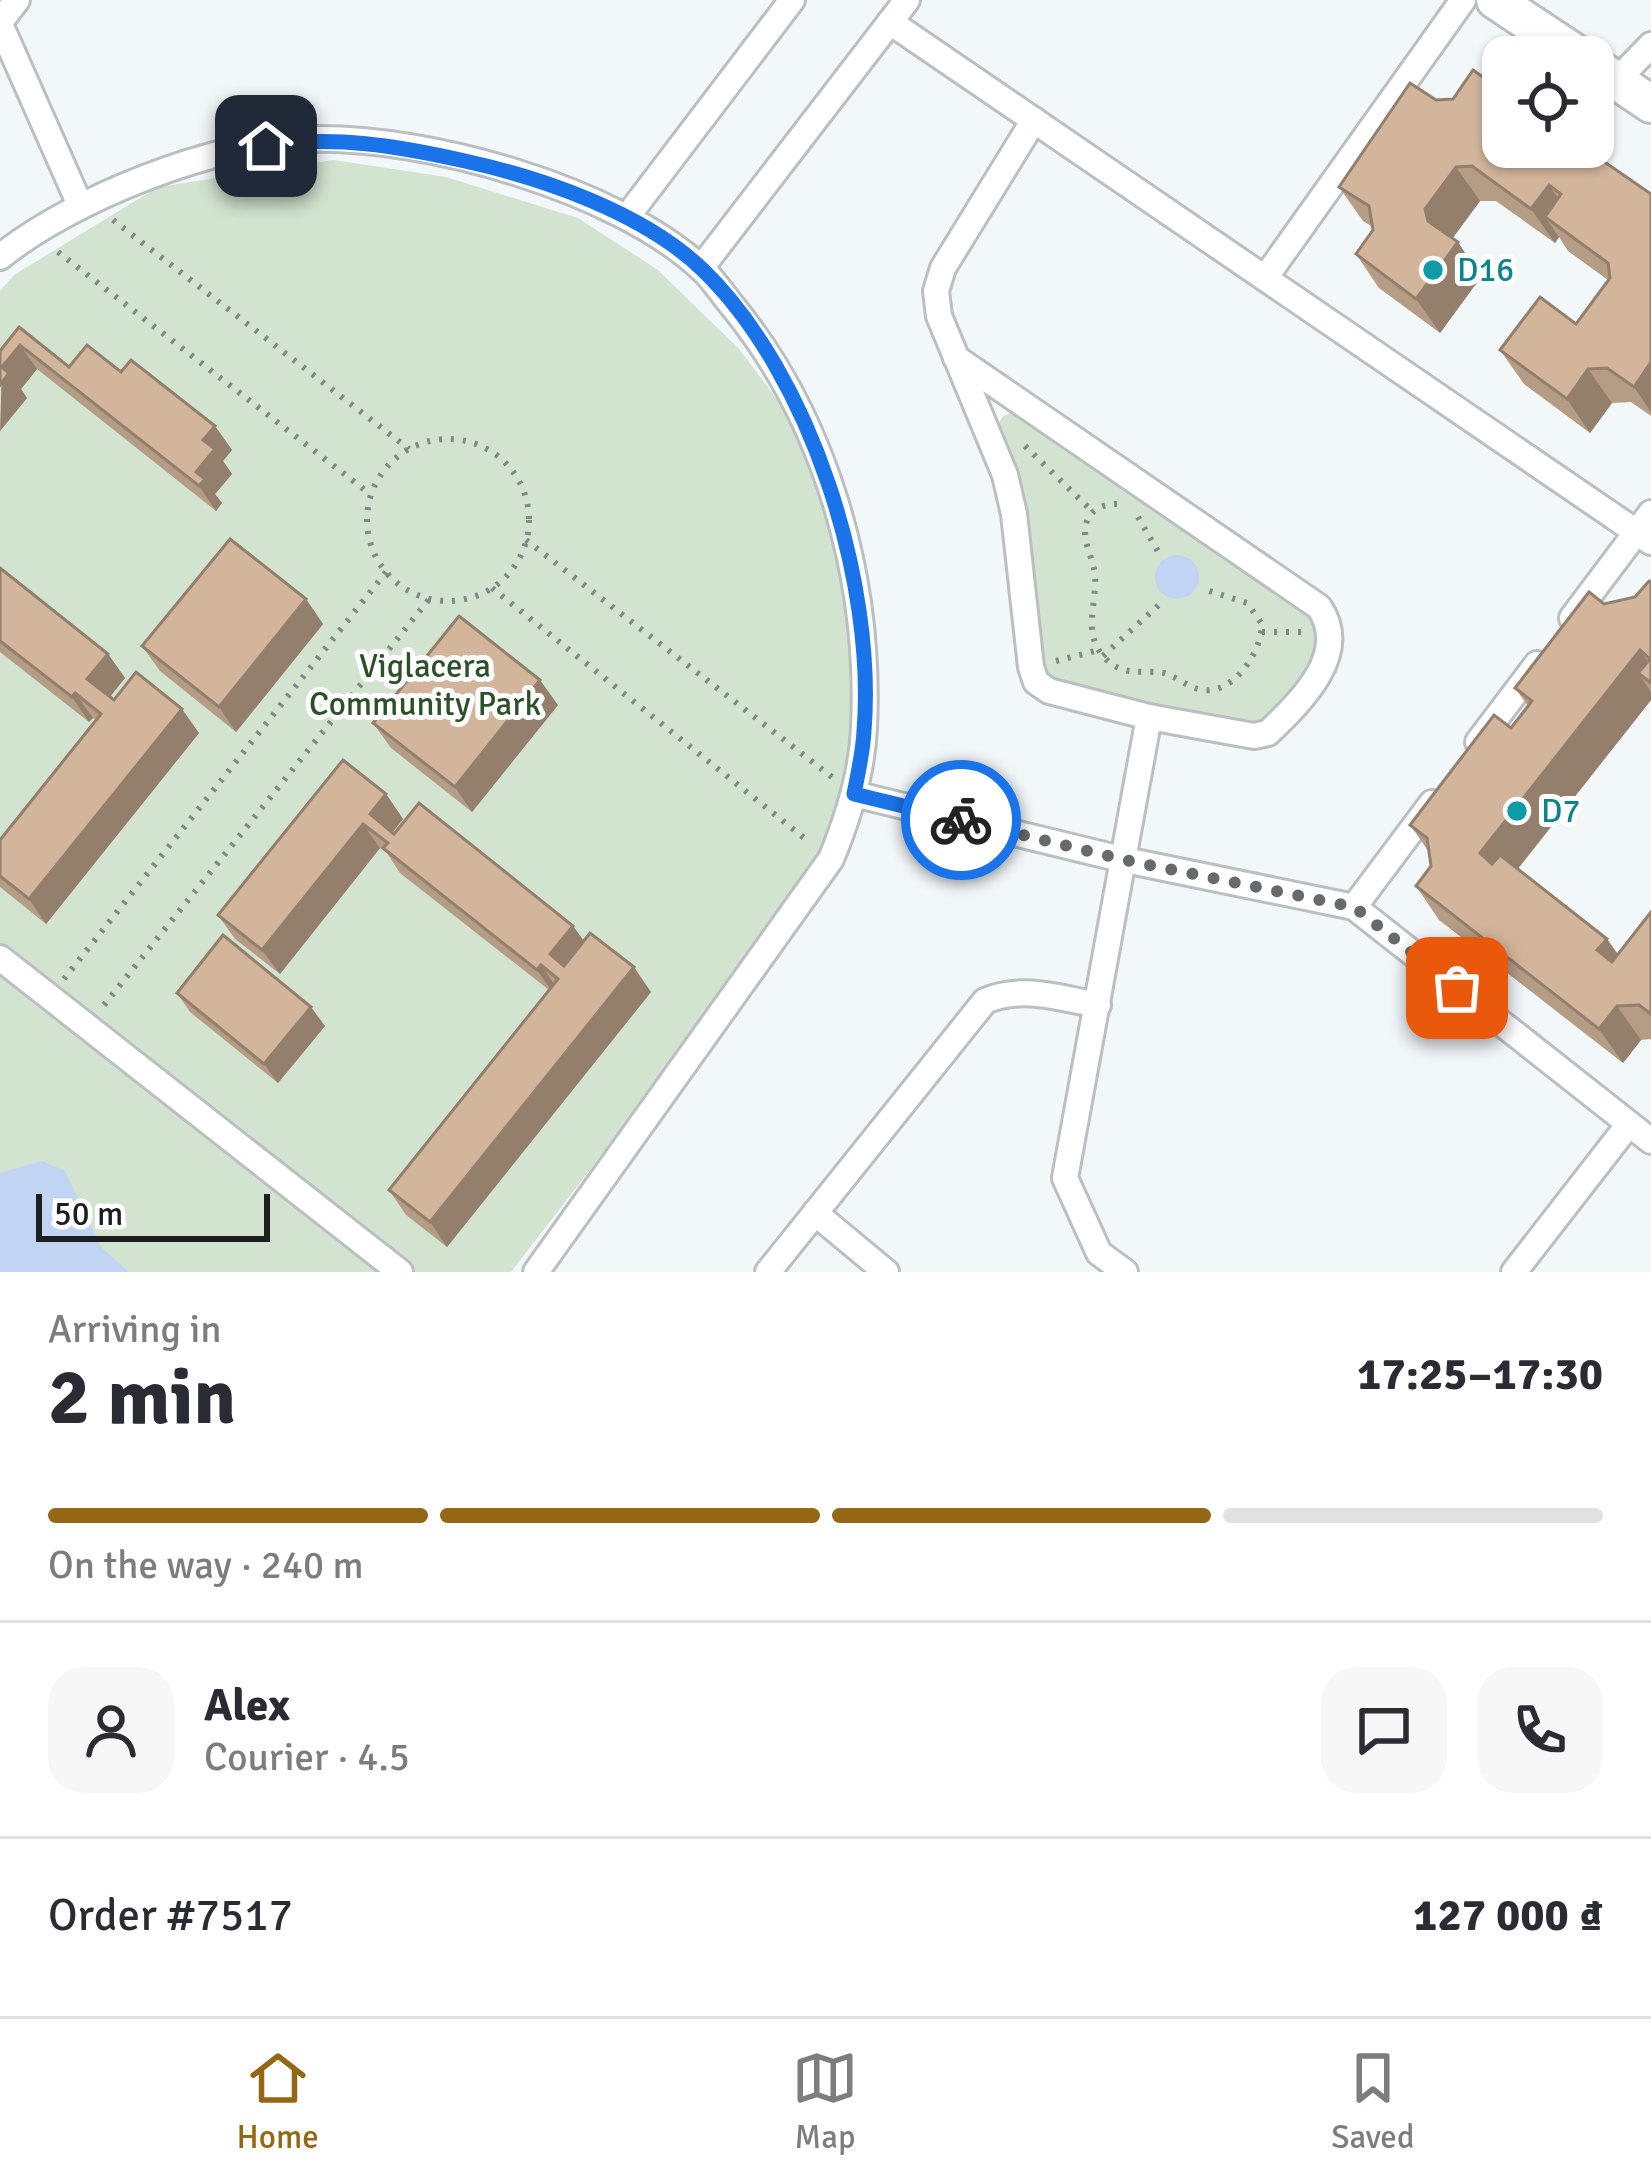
<!DOCTYPE html>
<html lang="en">
<head>
<meta charset="utf-8">
<style>
  :root { --surface:#fff; --page:#f7f7f7; --text:#2b2b33; --muted:#7c7c81; --line:#e1e1e2; --accent:#946714 }
  body { margin:0; font-family:Signika,sans-serif; background:var(--page); color:var(--text); height:100vh; display:flex; flex-direction:column; font-size:45px; white-space:nowrap }
  * { box-sizing:border-box; margin:0 }
  p { font-size:39px; color:var(--muted) }
  .icon { flex:none; width:66px; height:66px; fill:none; stroke:currentColor; stroke-width:2; stroke-linecap:round; stroke-linejoin:round }
  .map { position:relative; height:1272px; overflow:hidden }
  .details { display:flex; flex-direction:column; background:var(--surface); flex:1 }
  .details>* { flex:none }
  .tools { position:absolute; left:1482px; top:36px; display:grid; gap:24px }
  .tools a { display:grid; place-items:center; width:132px; height:132px; border-radius:24px; background:var(--surface); box-shadow:0 3px 9px #0004; font-size:60px }
  .scale { position:absolute; left:36px; bottom:30px; width:234px; box-sizing:border-box; padding-left:12px; border:6px solid #1c1e1f; border-top:0; font-size:33px; line-height:42px; white-space:nowrap; color:#1c1e1f; -webkit-text-stroke:9px #fff; paint-order:stroke }
  .pin { position:absolute; display:grid; place-items:center; width:102px; height:102px; color:#fff; margin:-51px; border-radius:24px; box-shadow:0 6px 18px #0006 }
  .courier { position:absolute; display:grid; place-items:center; width:120px; height:120px; margin:-60px; border:9px solid #1a73e8; border-radius:50%; background:#fff; color:#222; box-shadow:0 3px 15px #0007 }
  .head em { font-style:normal; font-weight:800 }
  .head div { display:flex; flex-direction:column-reverse }
  .head { display:flex; align-items:center; justify-content:space-between; height:204px; padding:0 48px }
  h1 { font-size:78px; font-weight:800; line-height:90px }
  .bar { display:grid; grid-template-columns:repeat(4,1fr); gap:18px 12px; align-content:center; height:144px; padding:0 48px }
  .bar i { height:15px; border-radius:9px; background:var(--line) }
  .bar .current { background:var(--accent) }
  .bar p { grid-column:span 4 }
  .line { display:flex; align-items:center; gap:30px; padding:0 48px; border-top:3px solid var(--line) }
  .line div { flex:1 }
  .round { display:grid; place-items:center; flex:none; width:126px; height:126px; border-radius:36px; background:var(--page) }
  .tab-bar { display:flex; justify-content:space-around; align-items:center; height:168px; border-top:3px solid var(--line); background:var(--surface); font-size:33px; color:var(--muted) }
  .tab-bar a { display:grid; justify-items:center; gap:6px }
  .tab-bar .current { color:var(--accent) }
  .map>svg:first-child { display:block }
</style>
</head>
<body>
<div class="map">
<svg width="1651" height="1272" viewBox="0 0 1651 1272">
  <rect width="100%" height="100%" fill="#f2f7fa"/>
  <!-- green -->
  <g fill="#d2e4d0">
    <path d="M334 160 446 177 578 218 658 270 739 349 801 431 842 555 857 726 829 860 511 1272H0V291L14 275 158 187Z"/>
    <path d="M1013 412 1024 413 1311 610 1321 647 1267 722 1245 728 1045 682 997 426 1003 416Z"/>
  </g>
  <!-- water -->
  <g fill="#c1d4f4">
    <circle cx="1177" cy="577" r="22"/>
    <path d="M42 1161 65 1171 101 1247 129 1272H0V1173Z"/>
  </g>
  <g fill="none" stroke-linecap="round" stroke-linejoin="round">
    <!-- street casing -->
    <g stroke="#bbbfc2" stroke-width="30">
      <g id="street">
        <path d="M0 22 17 0"/>
        <path d="M890 22 1651 542"/>
        <path d="M0 24 80 205"/>
        <path d="M1616 81 1651 45"/>
        <path d="M627 217 792 0"/>
        <path d="M0 257C73 198 216 142 311 139 427 136 615 189 701 268 712 278 721 292 730 303 826 419 871 578 864 728 862 773 848 818 831 859L536 1272"/>
        <path d="M701 268 907 0"/>
        <path d="M1265 278 1463 0"/>
        <path d="M956 358 1319 607C1351 654 1301 701 1268 733L1254 736 1149 717 1049 691 1036 682 1031 667 1014 514 1005 475 939 316 936 291 943 268 1034 120"/>
        <path d="M1572 618 1651 513"/>
        <path d="M1478 742 1537 664"/>
        <path d="M854 794 1125 860 1354 907 1651 1141"/>
        <path d="M1354 907 1432 803"/>
        <path d="M0 958 400 1272"/>
        <path d="M815 1213 886 1272"/>
        <path d="M768 1272 985 1001C1022 985 1059 998 1098 1005"/>
        <path d="M1125 1272 1099 1253 1065 1178 1149 717"/>
        <path d="M1514 1272 1629 1124"/>
      </g>
    </g>
    <!-- secondary casing -->
    <g stroke="#bbbfc2" stroke-width="42">
      <g id="secondary">
        <path d="M1495 0 1581 57"/>
        <path d="M1593 65 1651 104"/>
      </g>
    </g>
    <!-- path -->
    <g stroke="#838788" stroke-width="6" stroke-dasharray="3 9" stroke-linecap="butt">
      <path d="M113 220 409 449"/>
      <path d="M58 252 370 494"/>
      <circle cx="448" cy="520" r="81"/>
      <path d="M1025 446 1093 512"/>
      <path d="M1117 504C1105 504 1092 508 1087 521 1080 539 1094 558 1095 576 1097 604 1082 633 1104 657 1123 678 1140 669 1164 673 1176 676 1186 686 1198 689 1231 699 1262 652 1262 624L1247 603 1203 589"/>
      <path d="M1138 517 1160 555"/>
      <path d="M526 540 832 777"/>
      <path d="M492 588 808 841"/>
      <path d="M1262 632H1301"/>
      <path d="M1103 656 1162 602"/>
      <path d="M1056 661 1099 650"/>
      <path d="M64 979 386 572"/>
      <path d="M104 1005 430 598"/>
    </g>
    <!-- street -->
    <use href="#street" stroke="#fff" stroke-width="24"/>
    <!-- secondary -->
    <use href="#secondary" stroke="#fff" stroke-width="36"/>
  </g>
  <!-- wall -->
  <g fill="#b59c85">
    <path d="M1436 100 1651 194V416L1631 402 1612 403 1590 433 1524 384 1500 350 1576 324 1608 280 1568 251 1559 237 1555 243 1496 201H1480L1452 239 1481 277 1440 333 1379 288 1356 254 1373 230V227L1363 221 1339 187Z"/>
    <path d="M19 327 69 367 121 372 215 426 232 450 223 461 232 474 215 494 222 503 216 511 37 369 21 389 27 398 0 431Z"/>
    <path d="M0 568 108 654 125 678 110 697 199 733 46 924 0 887V840L96 720 93 718 89 722 0 652Z"/>
    <path d="M1651 582V700L1518 869 1607 939 1618 954 1651 912V1039L1641 1040 1623 1063 1439 920 1416 886 1431 866 1429 852 1410 825 1511 728 1528 706 1515 688 1604 604 1635 597Z"/>
    <path d="M306 599 323 624 236 732 160 671 142 646Z"/>
    <path d="M558 705 472 812 391 748 373 723Z"/>
    <path d="M386 794 403 819 393 832 573 926 584 941 651 992 447 1247 406 1215 389 1190 549 990 400 873 387 853 380 848 280 974 235 939 218 915Z"/>
    <path d="M177 993 325 1026 278 1083 190 1012Z"/>
  </g>
  <!-- shaded-wall -->
  <g fill="#937f6c">
    <path d="M1456 167 1480 201 1449 243 1458 242 1481 277 1440 333 1416 299 1425 209Z"/>
    <path d="M1549 185 1572 219 1545 217 1559 237 1555 243 1531 209Z"/>
    <path d="M20 345 37 369 21 389 27 398 0 431 2 367Z"/>
    <path d="M1651 362V412L1634 387Z"/>
    <path d="M1588 369 1612 403 1590 433 1567 399Z"/>
    <path d="M215 426 232 450 223 461 232 474 215 494 222 503 216 511 199 486 196 472 203 440Z"/>
    <path d="M306 599 323 624 236 732 219 707Z"/>
    <path d="M1640 650 1651 666 1638 673 1651 692V700L1503 887 1480 853Z"/>
    <path d="M108 654 125 678 104 704 87 679Z"/>
    <path d="M540 680 558 705 472 812 455 787Z"/>
    <path d="M75 693 93 718 89 722 72 697Z"/>
    <path d="M182 709 199 733 46 924 29 899Z"/>
    <path d="M386 794 403 819 387 839 370 814Z"/>
    <path d="M363 824 380 848 280 974 262 950Z"/>
    <path d="M573 926 590 950 567 979 550 954Z"/>
    <path d="M1607 939 1630 973 1621 984 1597 950Z"/>
    <path d="M541 965 558 990 554 994 537 970Z"/>
    <path d="M634 967 651 992 447 1247 430 1222Z"/>
    <path d="M1617 1006 1641 1040 1623 1063 1599 1029Z"/>
    <path d="M311 1007 325 1026 278 1083 264 1064Z"/>
  </g>
  <!-- building -->
  <g fill="#d2b59b" stroke="#937f6c" stroke-width="3">
    <path d="M1473 70 1503 91V147H1583L1651 194V362L1634 387 1607 368 1588 369 1567 399 1500 350 1540 297 1576 324 1610 278 1608 263 1545 217 1561 194 1549 185 1531 209 1472 166 1456 167 1425 209 1428 221 1458 242 1416 299 1356 254 1373 230 1369 206 1339 187 1410 83 1436 100 1453 99Z"/>
    <path d="M19 327 69 367 87 345 121 372 131 360 215 426 203 440 215 449 196 472 205 479 199 486 20 345 2 367 9 373 0 385V351Z"/>
    <path d="M230 539 306 599 219 707 142 646Z"/>
    <path d="M0 568 108 654 87 679 114 700 136 672 182 709 29 899 0 876V840L101 714 75 693 72 697 0 641Z"/>
    <path d="M1649 581 1651 582V683L1638 673 1650 659 1640 650 1480 853 1492 864 1500 855 1607 939 1597 950 1612 962 1651 912V1014L1639 1005 1617 1006 1599 1029 1416 886 1431 866 1427 838 1410 825 1494 715 1511 728 1532 701 1515 688 1589 592 1604 604 1635 597Z"/>
    <path d="M459 616 540 680 455 787 373 723Z"/>
    <path d="M343 760 386 794 370 814 394 834 419 803 573 926 550 954 564 966 590 933 634 967 430 1222 389 1190 558 979 541 965 537 970 383 848 388 843 363 824 262 950 218 915Z"/>
    <path d="M223 935 311 1007 264 1064 177 993Z"/>
  </g>
  <g fill="none" stroke-linecap="round" stroke-linejoin="round">
    <!-- done -->
    <path stroke="#676a6c" stroke-width="12" stroke-dasharray="0 21.6" d="M961 820 1125 860 1354 907 1457 988"/>
    <!-- route -->
    <path stroke="#1a73e8" stroke-width="15" d="M266 146C334 135 398 146 465 161 543 178 644 213 703 270 811 375 876 582 864 731 863 752 858 773 854 794L961 820"/>
  </g>
  <!-- markers -->
  <g fill="#0f9aa8" stroke="#fff" stroke-width="4.5">
    <circle cx="1433" cy="270" r="12"/>
    <circle cx="1517" cy="811" r="12"/>
  </g>
  <g text-anchor="middle" dominant-baseline="central" stroke-width="10" stroke-linejoin="round" paint-order="stroke">
    <!-- culture labels -->
    <g font-size="33" fill="#0d838f" stroke="#fff" text-anchor="start">
      <text x="1457" y="270">D16</text>
      <text x="1541" y="811">D7</text>
    </g>
    <!-- park labels -->
    <g font-size="33" fill="#2c5128" stroke="#fff">
      <text x="425" y="666">Viglacera<tspan x="425" dy="38">Community Park</tspan></text>
    </g>
  </g>
</svg>
<div class="tools">
<a><svg class="icon" aria-label="locate" viewBox="0 0 24 24"><circle cx="12" cy="12" r="6"/><path d="M12 2v4M12 18v4M2 12h4M18 12h4"/></svg></a>
</div>
<div class="scale">50 m</div>
<div class="pin" style="left:1457px;top:988px;background:#ea580c"><svg class="icon" aria-label="bag" viewBox="0 0 24 24"><path d="M5 8h14l-1 12H6zM9 8a3 3 0 0 1 6 0"/></svg></div>
<div class="pin" style="left:266px;top:146px;background:#1f2937"><svg class="icon" aria-label="home" viewBox="0 0 24 24"><path d="M3 11l9-7 9 7M6 9v11h12V9"/></svg></div>
<div class="courier" style="left:961px;top:820px"><svg class="icon" aria-label="bike" viewBox="0 0 24 24"><circle cx="6" cy="16" r="4"/><circle cx="18" cy="16" r="4"/><path d="M6 16l4-8h5l3 8M10 8l3 8H6M13 5h3"/></svg></div>
</div>
<section class="details">
<div class="head"><div><h1>2 min</h1><p>Arriving in</p></div><em>17:25–17:30</em></div>
<div class="bar"><i class="current"></i><i class="current"></i><i class="current"></i><i></i><p>On the way · 240 m</p></div>
<div class="line" style="height:216px"><a class="round"><svg class="icon" aria-label="person" viewBox="0 0 24 24"><circle cx="12" cy="8" r="4"/><path d="M4 21q1-7 8-7t8 7"/></svg></a><div><b>Alex</b><p>Courier · 4.5</p></div><a class="round"><svg class="icon" aria-label="chat" viewBox="0 0 24 24"><path d="M4 5h16v11H9l-5 4z"/></svg></a><a class="round"><svg class="icon" aria-label="phone" viewBox="0 0 24 24"><path d="M5 4h4l2 5-3 2q2 4 5 5l2-3 5 2v4C11 20 4 13 5 4z"/></svg></a></div>
<div class="line" style="height:156px"><div>Order #7517</div><b>127 000 ₫</b></div>
</section>
<nav class="tab-bar">
<a class="current"><svg class="icon" aria-label="home" viewBox="0 0 24 24"><path d="M3 11l9-7 9 7M6 9v11h12V9"/></svg>Home</a>
<a><svg class="icon" aria-label="map" viewBox="0 0 24 24"><path d="M3 6l6-2 6 2 6-2v14l-6 2-6-2-6 2zM9 4v14M15 6v14"/></svg>Map</a>
<a><svg class="icon" aria-label="saved" viewBox="0 0 24 24"><path d="M7 4h10v16l-5-4-5 4z"/></svg>Saved</a>
</nav>
</body>
</html>
